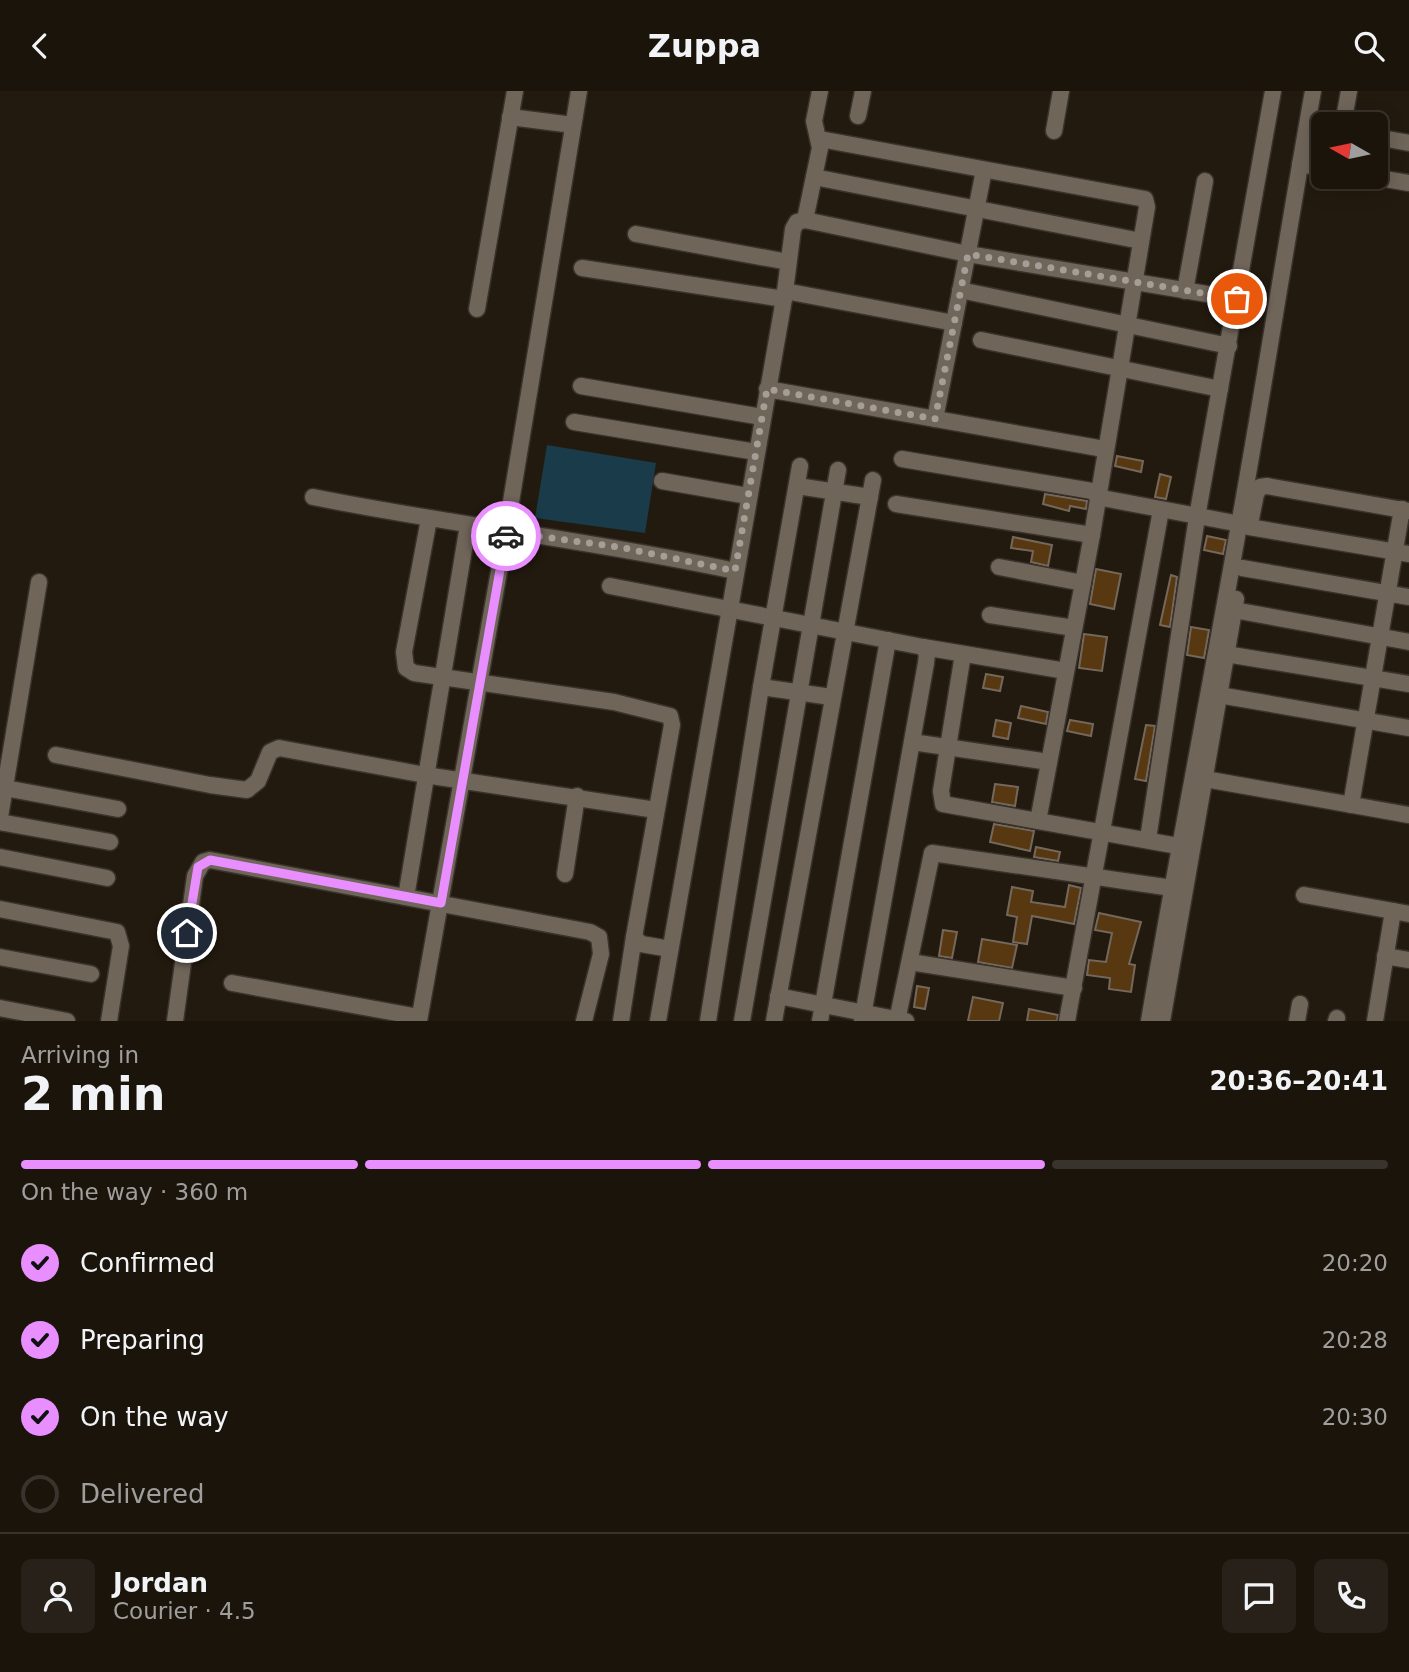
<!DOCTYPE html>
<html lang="en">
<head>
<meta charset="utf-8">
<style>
  :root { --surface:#1a140b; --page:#272119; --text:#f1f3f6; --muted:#9f9e9d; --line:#38332c; --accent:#e88eff }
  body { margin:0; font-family:"DejaVu Sans",sans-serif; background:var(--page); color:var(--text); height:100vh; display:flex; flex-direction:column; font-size:26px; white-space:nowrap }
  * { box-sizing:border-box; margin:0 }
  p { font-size:23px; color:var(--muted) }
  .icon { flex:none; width:38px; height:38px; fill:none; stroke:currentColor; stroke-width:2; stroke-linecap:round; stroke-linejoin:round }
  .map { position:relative; height:930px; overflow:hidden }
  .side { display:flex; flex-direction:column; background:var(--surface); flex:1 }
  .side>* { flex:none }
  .needle { width:46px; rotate:279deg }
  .tools { position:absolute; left:1311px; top:21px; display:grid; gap:14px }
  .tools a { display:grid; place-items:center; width:77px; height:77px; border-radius:10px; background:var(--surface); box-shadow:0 4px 18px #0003,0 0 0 2px var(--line); font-size:35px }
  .pin { position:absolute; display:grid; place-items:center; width:60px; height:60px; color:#fff; margin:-30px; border:4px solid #fff; border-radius:50%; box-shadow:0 2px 7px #0007 }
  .courier { position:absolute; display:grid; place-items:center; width:70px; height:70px; margin:-35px; border:5px solid #e88eff; border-radius:50%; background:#fff; color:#222; box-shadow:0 2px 9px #0007 }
  .head em { font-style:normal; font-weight:800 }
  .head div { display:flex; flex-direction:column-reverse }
  .head { display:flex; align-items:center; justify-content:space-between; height:119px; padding:0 21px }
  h1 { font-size:46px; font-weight:800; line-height:52px }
  .bar { display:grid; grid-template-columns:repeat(4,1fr); gap:10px 7px; align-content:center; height:84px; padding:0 21px }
  .bar i { height:9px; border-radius:5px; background:var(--line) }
  .bar .on { background:var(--accent) }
  .bar p { grid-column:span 4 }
  .line { display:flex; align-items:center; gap:18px; padding:0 21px; border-top:2px solid var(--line) }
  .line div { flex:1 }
  .round { display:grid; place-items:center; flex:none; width:74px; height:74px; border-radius:10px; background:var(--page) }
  ol { padding:0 21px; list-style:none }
  li { display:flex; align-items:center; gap:21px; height:77px }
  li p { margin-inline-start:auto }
  li .icon { padding:7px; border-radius:50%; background:var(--accent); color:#111; stroke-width:4 }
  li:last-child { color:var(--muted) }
  li i { width:38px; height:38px; border:4px solid var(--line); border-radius:50% }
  header { display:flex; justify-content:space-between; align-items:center; height:91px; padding:0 21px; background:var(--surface); font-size:32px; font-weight:800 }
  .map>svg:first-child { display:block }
</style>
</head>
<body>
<header><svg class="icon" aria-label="back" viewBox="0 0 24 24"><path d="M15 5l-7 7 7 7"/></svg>Zuppa<svg class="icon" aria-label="search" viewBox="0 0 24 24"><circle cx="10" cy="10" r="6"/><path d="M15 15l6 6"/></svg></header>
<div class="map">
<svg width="1409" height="930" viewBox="0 0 1409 930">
  <rect width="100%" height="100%" fill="#231a0f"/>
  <!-- water -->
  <path fill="#1a3b4a" d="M547 354 656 372 645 442 535 427Z"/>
  <!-- building -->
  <g fill="#583810" stroke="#74685c" stroke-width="2">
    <path d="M1117 365 1143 370 1141 381 1115 375Z"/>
    <path d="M1160 383 1171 386 1166 408 1155 406Z"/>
    <path d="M1045 403 1087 410 1086 418 1070 415 1069 420 1043 413Z"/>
    <path d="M1207 445 1226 449 1223 463 1204 459Z"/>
    <path d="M1013 446 1052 454 1048 475 1031 471 1033 460 1011 457Z"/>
    <path d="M1096 478 1121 483 1114 518 1090 513Z"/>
    <path d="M1171 484 1177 486 1170 536 1160 534Z"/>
    <path d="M1191 536 1209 539 1204 567 1187 564Z"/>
    <path d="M1084 543 1107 546 1102 580 1079 577Z"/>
    <path d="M986 583 1003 586 1000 600 983 597Z"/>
    <path d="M1021 615 1048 621 1046 633 1018 627Z"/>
    <path d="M996 629 1011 632 1008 648 993 645Z"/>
    <path d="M1070 629 1093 633 1091 645 1067 640Z"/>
    <path d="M1146 634 1155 635 1146 690 1135 688Z"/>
    <path d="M995 693 1018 696 1015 715 992 711Z"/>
    <path d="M994 733 1034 740 1030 760 990 751Z"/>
    <path d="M1036 756 1060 761 1058 770 1034 766Z"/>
    <path d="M1069 794 1081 797 1074 833 1032 825 1027 853 1013 851 1017 826 1007 824 1012 796 1033 800 1031 811 1065 816Z"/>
    <path d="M1099 822 1141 831 1129 873 1135 874 1131 901 1109 898 1110 887 1087 884 1089 869 1106 871 1112 842 1095 839Z"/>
    <path d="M943 839 957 841 952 867 939 865Z"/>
    <path d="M982 848 1017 854 1012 877 978 871Z"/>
    <path d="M917 895 929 897 925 918 914 916Z"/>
    <path d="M973 906 1003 912 999 930H968Z"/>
    <path d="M1029 918 1058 924 1057 930H1027Z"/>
  </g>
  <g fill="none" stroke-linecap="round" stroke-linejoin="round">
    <!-- minor casing -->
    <g stroke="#39322d" stroke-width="19">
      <g id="minor">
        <path d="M858 25 863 0"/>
        <path d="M510 26 573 34"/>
        <path d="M1343 33 1349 0"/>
        <path d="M1054 40 1061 0"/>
        <path d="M1376 46 1409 52"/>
        <path d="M820 48 1145 108 1147 116 1092 444 1038 730"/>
        <path d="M1300 73 1323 77"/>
        <path d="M814 86 1141 150"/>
        <path d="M1373 86 1409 92"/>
        <path d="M805 129 820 57 814 30 820 0"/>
        <path d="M636 143 788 171"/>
        <path d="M582 177 784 208"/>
        <path d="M960 199 1229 255"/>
        <path d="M785 200 954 232"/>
        <path d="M1185 200 1205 90"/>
        <path d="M477 218 515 0"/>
        <path d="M981 249 1220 298"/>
        <path d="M581 295 762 326"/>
        <path d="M767 298 1104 358"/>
        <path d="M935 328 984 79"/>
        <path d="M574 331 756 361"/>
        <path d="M902 368 1098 401"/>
        <path d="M662 390 748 405"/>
        <path d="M797 395 870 406"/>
        <path d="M313 406C453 434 595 450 735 480"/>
        <path d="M1097 406 1240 433"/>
        <path d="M896 413 1092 444"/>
        <path d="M429 428 404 561 406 577 414 582 614 611 670 625 672 634 634 846 641 853 670 858"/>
        <path d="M1251 428 1256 403 1260 396 1267 395 1409 420"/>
        <path d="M1249 436 1409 463"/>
        <path d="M999 476 1083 492"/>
        <path d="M1242 477 1409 506"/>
        <path d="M610 495 923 556 927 563 926 572 862 930"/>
        <path d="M1234 519 1409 551"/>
        <path d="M990 524 1074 537"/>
        <path d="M923 556 1066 580"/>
        <path d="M963 563 941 700 943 713 1178 755"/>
        <path d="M1226 563 1409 593"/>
        <path d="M761 596 831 606"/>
        <path d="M1219 604 1409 637"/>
        <path d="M912 651 1049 671"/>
        <path d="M56 664 210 694 247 699 258 690 270 661 279 657 425 684 656 719"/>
        <path d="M1205 688 1409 724"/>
        <path d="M0 696 118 718"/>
        <path d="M1351 714 1402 418"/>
        <path d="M0 726 39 491"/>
        <path d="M0 731 110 751"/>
        <path d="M1148 748 1197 426 1273 0"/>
        <path d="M0 766 107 787"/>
        <path d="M565 783 577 705"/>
        <path d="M1304 804 1409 823"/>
        <path d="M406 806 468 434"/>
        <path d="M0 818 117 841 121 855 109 930"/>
        <path d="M1385 865 1409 869"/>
        <path d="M0 866 91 883"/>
        <path d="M910 871 1074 897"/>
        <path d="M232 892 419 926"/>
        <path d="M778 905 906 930"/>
        <path d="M0 917 67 930"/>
        <path d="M175 930 195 785 203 771 210 769 590 841 599 846 601 863 584 930"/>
        <path d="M419 930 506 441 579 0"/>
        <path d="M621 930 634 846"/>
        <path d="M658 930 784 208 793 138 797 131 805 129 968 163 1237 208"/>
        <path d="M708 930 761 596 800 375"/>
        <path d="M742 930 838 379"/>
        <path d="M774 930 873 389"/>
        <path d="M820 930 888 549"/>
        <path d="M897 930 932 762 1172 797"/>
        <path d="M1067 930 1161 419"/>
        <path d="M1149 930C1177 764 1210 600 1239 434 1265 290 1287 145 1313 0"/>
        <path d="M1162 930 1236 508"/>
        <path d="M1297 930 1300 913"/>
        <path d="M1336 930 1337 927"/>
        <path d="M1375 930 1393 820"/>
      </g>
    </g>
    <!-- minor -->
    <use href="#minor" stroke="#706559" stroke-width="16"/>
  </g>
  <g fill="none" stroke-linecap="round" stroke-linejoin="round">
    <!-- done -->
    <path stroke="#a59e96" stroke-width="7" stroke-dasharray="0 12.6" d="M506 445V441L619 456 735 480 767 298 935 328 968 163 1237 208"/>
    <!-- route -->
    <path stroke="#e88eff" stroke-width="9" d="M187 842 198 776 210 769 441 812 506 445"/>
  </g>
</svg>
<div class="tools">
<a><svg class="needle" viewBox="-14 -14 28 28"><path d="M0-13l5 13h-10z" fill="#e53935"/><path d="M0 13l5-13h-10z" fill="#9f9e9d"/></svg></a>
</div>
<div class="pin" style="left:1237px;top:208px;background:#ea580c"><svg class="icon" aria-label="bag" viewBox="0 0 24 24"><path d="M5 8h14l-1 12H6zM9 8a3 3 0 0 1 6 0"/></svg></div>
<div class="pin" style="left:187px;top:842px;background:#1f2937"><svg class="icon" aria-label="home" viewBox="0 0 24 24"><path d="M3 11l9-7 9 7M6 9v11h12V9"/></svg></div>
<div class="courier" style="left:506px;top:445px"><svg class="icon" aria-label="car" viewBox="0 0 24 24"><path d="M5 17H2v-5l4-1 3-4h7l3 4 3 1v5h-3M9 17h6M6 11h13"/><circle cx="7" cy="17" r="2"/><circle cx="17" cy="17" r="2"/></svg></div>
</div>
<section class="side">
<div class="head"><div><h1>2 min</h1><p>Arriving in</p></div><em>20:36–20:41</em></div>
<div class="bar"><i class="on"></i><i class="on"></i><i class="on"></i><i></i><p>On the way · 360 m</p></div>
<ol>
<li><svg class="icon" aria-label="check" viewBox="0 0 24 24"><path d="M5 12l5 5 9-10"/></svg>Confirmed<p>20:20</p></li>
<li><svg class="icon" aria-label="check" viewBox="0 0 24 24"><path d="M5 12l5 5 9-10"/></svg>Preparing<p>20:28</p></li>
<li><svg class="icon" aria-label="check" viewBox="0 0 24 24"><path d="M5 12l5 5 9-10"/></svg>On the way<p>20:30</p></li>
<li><i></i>Delivered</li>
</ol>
<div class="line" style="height:126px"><a class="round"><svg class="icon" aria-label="person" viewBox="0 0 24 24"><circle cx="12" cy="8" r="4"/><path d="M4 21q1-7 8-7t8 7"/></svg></a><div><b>Jordan</b><p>Courier · 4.5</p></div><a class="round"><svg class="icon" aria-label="chat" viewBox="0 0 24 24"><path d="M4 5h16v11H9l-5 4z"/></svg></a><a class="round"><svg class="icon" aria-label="phone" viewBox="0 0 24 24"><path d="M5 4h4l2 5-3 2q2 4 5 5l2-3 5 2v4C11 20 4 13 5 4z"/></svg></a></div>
</section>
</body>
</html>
